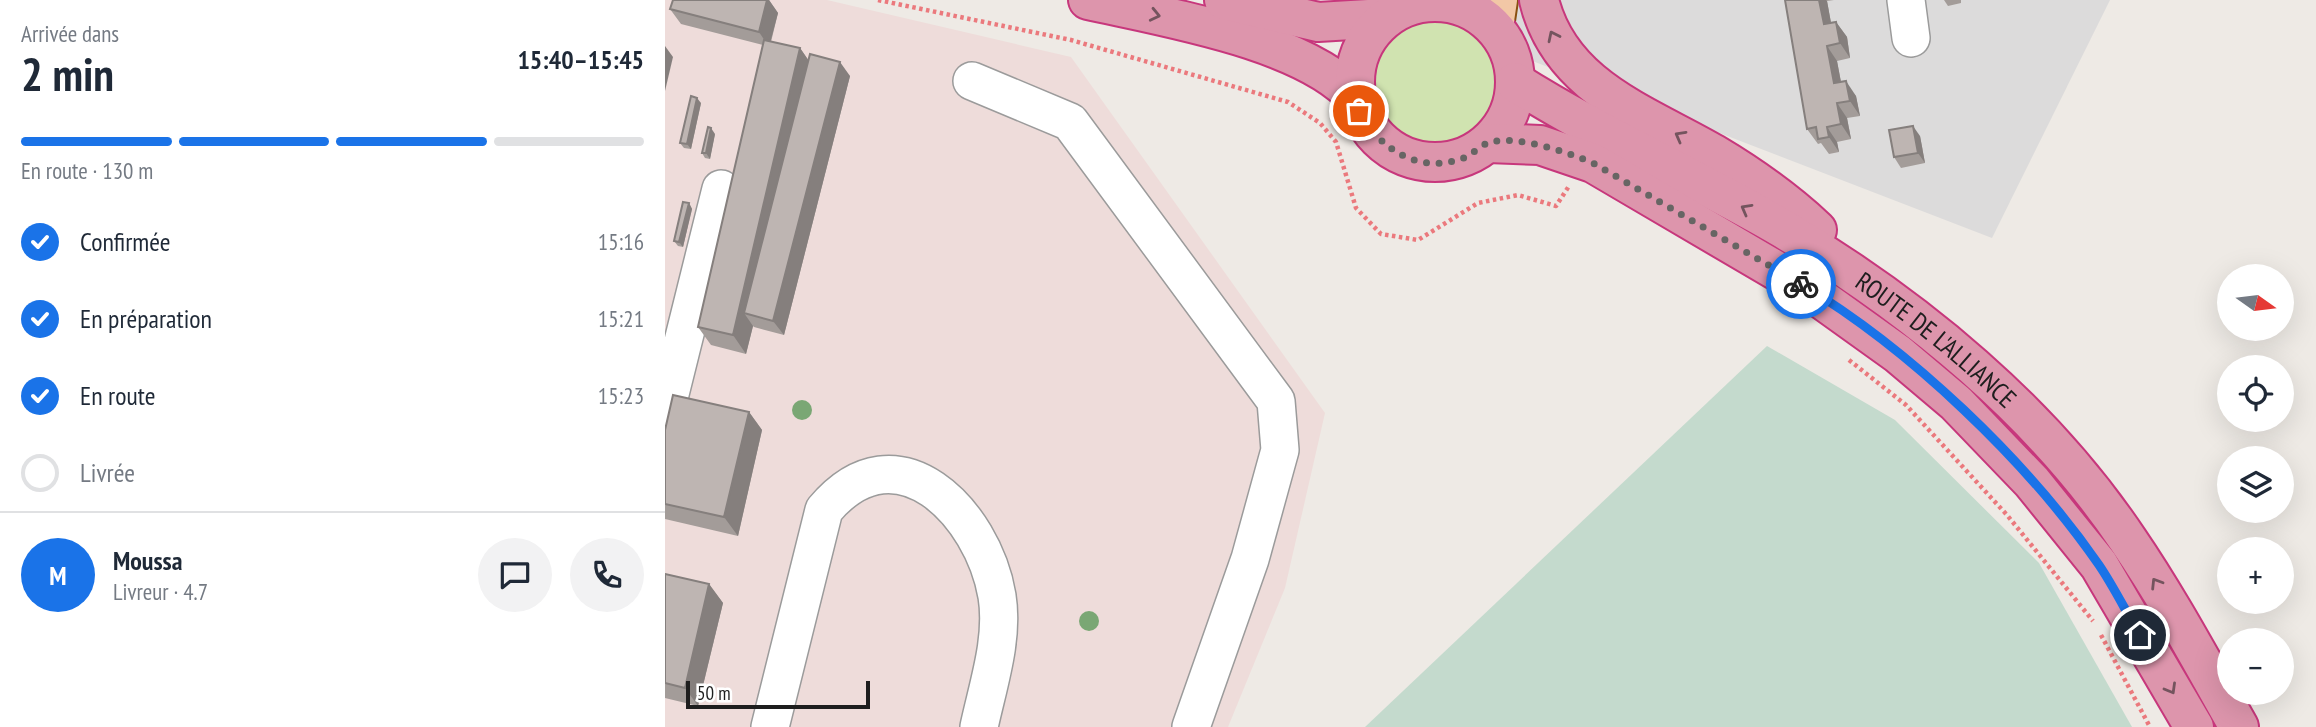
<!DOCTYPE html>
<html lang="fr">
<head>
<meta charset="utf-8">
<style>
  :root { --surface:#fff; --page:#f2f2f3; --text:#1f2937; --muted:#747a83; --line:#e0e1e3; --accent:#1a73e8 }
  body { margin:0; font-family:"PT Sans Narrow",sans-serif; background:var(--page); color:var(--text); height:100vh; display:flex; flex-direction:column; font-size:26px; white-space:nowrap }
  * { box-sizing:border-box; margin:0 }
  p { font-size:23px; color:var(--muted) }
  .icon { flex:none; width:38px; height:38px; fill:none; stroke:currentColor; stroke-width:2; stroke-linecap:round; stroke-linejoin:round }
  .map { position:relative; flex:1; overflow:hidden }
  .drawer { display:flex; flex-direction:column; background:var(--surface); width:665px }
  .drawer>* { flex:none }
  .needle { width:46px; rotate:104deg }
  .controls { position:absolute; left:1552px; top:264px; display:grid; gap:14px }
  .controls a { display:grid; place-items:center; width:77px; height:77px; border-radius:50%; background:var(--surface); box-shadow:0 7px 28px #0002; font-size:35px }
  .scale { position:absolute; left:21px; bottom:18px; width:184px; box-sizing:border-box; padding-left:7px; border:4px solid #1e1e1e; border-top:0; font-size:19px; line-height:24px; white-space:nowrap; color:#1e1e1e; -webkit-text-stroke:5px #fff; paint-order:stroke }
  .pin { position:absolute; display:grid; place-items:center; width:60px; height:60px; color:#fff; margin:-30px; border:4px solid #fff; border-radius:50%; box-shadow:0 2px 7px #0007 }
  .courier { position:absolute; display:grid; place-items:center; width:70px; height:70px; margin:-35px; border:5px solid #1a73e8; border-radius:50%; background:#fff; color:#222; box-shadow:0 2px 9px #0007 }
  .headline em { font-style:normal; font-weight:700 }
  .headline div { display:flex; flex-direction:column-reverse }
  .headline { display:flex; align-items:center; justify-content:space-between; height:119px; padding:0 21px }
  h1 { font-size:46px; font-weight:700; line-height:52px }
  .bar { display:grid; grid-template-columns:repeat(4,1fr); gap:10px 7px; align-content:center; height:84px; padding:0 21px }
  .bar i { height:9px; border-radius:5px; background:var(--line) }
  .bar .active { background:var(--accent) }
  .bar p { grid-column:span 4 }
  .line { display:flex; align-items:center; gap:18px; padding:0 21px; border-top:2px solid var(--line) }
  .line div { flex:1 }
  .round { display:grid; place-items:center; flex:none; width:74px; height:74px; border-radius:37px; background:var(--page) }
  ol { padding:0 21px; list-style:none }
  li { display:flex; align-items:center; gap:21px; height:77px }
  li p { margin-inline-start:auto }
  li .icon { padding:7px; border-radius:50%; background:var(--accent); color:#fff; stroke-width:4 }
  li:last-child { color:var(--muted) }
  li i { width:38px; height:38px; border:4px solid var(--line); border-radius:50% }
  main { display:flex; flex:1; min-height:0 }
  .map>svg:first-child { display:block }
</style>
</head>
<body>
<main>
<section class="drawer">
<div class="headline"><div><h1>2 min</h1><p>Arrivée dans</p></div><em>15:40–15:45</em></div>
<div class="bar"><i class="active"></i><i class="active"></i><i class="active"></i><i></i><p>En route · 130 m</p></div>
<ol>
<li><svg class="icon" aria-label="check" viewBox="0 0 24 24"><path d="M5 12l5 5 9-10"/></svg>Confirmée<p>15:16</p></li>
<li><svg class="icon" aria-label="check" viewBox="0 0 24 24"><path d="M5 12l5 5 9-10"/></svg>En préparation<p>15:21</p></li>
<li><svg class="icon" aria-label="check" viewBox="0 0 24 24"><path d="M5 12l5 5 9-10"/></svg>En route<p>15:23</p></li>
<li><i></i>Livrée</li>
</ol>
<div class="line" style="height:126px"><b class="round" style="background:var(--accent);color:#fff">M</b><div><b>Moussa</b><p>Livreur · 4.7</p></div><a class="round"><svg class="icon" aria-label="chat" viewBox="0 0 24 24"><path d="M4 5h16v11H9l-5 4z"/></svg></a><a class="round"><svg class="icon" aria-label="phone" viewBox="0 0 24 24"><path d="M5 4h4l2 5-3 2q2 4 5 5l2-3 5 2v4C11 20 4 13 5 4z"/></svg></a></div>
</section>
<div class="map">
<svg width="1651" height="727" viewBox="0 0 1651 727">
  <rect width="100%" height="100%" fill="#eeeae5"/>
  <!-- residential -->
  <path fill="#dcdbdb" d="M709 0H1445L1327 238Z"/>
  <!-- military -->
  <path fill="#eedcda" d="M0 0H162L406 57 660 413 620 588 563 727H0Z"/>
  <!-- grass -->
  <circle fill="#d0e3b0" cx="770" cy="84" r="65"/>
  <!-- wetland -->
  <path fill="#c4dacd" d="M1102 346 1230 420 1374 563 1467 727H700Z"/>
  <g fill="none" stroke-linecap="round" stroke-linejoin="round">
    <!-- minor casing -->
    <g stroke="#9b9b9b" stroke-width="40">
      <g id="minor">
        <path d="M1241 0 1246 38"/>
        <path d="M307 81 405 122 611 401 615 450 585 559 526 727"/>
        <path d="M0 414 56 189"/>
        <path d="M105 727 159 510C232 423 318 513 332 596 339 639 323 685 314 727"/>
      </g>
    </g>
    <!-- major casing -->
    <g stroke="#885010" stroke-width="42">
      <g id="major">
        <path d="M772 2 773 0"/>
        <path d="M829 27 833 0"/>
      </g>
    </g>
    <!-- highway casing -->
    <g stroke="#c7377c" stroke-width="42">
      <g id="highway">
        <path d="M423 0C499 17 640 40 691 98"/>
        <path d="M559 0 653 22 720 18"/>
        <path d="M874 0C895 87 980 114 1049 154 1086 176 1120 200 1152 230"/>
        <circle cx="770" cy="82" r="80"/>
        <path id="s1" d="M850 82C937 137 1032 178 1120 230 1252 309 1377 412 1463 540 1504 600 1538 664 1574 727"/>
        <path d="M823 143 875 145 928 163 1141 288 1233 354 1291 403 1367 482 1434 565 1529 727"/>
      </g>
    </g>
    <!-- path -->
    <g stroke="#eb797d" stroke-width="4.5" stroke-dasharray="3.5 3.5" stroke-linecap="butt">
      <path d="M213 0 406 40 623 102 655 123 671 142 691 208 716 234 753 240 813 203 853 195 891 206 904 186"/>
      <path d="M1184 360 1241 405 1342 515 1428 621"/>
      <path d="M1436 635 1485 727"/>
    </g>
    <!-- minor -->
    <use href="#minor" stroke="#fff" stroke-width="37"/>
    <!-- major -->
    <use href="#major" stroke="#f2c7a6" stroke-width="38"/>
    <!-- highway -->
    <use href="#highway" stroke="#dd95ac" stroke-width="38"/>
  </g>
  <!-- trees -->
  <g fill="#7aa774">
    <circle cx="137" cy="410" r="10"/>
    <circle cx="424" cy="621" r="10"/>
  </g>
  <!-- wall -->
  <g fill="#a39c99">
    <path d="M8 0H104L113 13 106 42 135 48 144 61 185 76 119 335 89 327 88 326 81 354 46 345 33 327 98 45 16 24 5 9Z"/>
    <path d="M1120 0H1169L1162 1 1166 23 1171 22 1182 37 1185 58 1172 61 1176 82 1191 96 1195 116 1182 118 1186 139 1172 142 1174 152 1164 154 1156 143 1153 144 1142 129Z"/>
    <path d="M1279 0H1296V3L1283 6Z"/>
    <path d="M36 103 26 149 19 148 15 143Z"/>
    <path d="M50 134 45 159 40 158 37 153Z"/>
    <path d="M1255 136 1260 163 1236 168 1229 157Z"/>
    <path d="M24 203 27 209 18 247 13 246 9 241Z"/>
    <path d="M84 412 97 430 73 536 0 519V430Z"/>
    <path d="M0 574 44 584 58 603 33 706 0 698Z"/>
  </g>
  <!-- shaded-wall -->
  <g fill="#857f7d">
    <path d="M102 0H104L113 13 104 47 94 32Z"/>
    <path d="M1154 0H1161L1162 1 1169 39 1159 24Z"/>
    <path d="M1171 22 1182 37 1185 58 1175 43Z"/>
    <path d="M0 46 8 57 0 91Z"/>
    <path d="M1162 46 1172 61 1179 98 1169 83Z"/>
    <path d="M135 48 148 67 79 313 88 326 81 354 68 335Z"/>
    <path d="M175 62 185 76 119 335 108 321Z"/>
    <path d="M1181 81 1191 96 1195 116 1185 101Z"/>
    <path d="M32 98 36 103 26 149 22 144Z"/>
    <path d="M1172 103 1182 118 1186 139 1176 124Z"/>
    <path d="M1248 126 1255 136 1260 163 1253 153Z"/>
    <path d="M1162 127 1172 142 1174 152 1164 137Z"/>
    <path d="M46 128 50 134 45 159 41 153Z"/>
    <path d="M24 203 27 209 18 247 14 242Z"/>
    <path d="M84 412 97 430 73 536 59 517Z"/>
    <path d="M44 584 58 603 33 706 20 688Z"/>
  </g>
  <!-- building -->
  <g fill="#beb5b2" stroke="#857f7d" stroke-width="2">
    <path d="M8 0H102L94 32 5 9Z"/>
    <path d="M1120 0H1154L1159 24 1171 22 1175 43 1162 46 1169 83 1181 81 1185 101 1172 103 1176 124 1162 127 1164 137 1153 139 1151 127 1142 129Z"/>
    <path d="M99 40 135 48 68 335 33 327Z"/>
    <path d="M145 54 175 62 108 321 79 313Z"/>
    <path d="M26 96 32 98 22 144 15 143Z"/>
    <path d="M1248 126 1253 153 1229 157 1224 130Z"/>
    <path d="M43 127 46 128 41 153H37Z"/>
    <path d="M18 202 24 203 14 242 9 241Z"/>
    <path d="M8 395 84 412 59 517 0 504V430Z"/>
    <path d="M0 574 44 584 20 688 0 683Z"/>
  </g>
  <!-- one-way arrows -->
  <defs><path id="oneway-chevron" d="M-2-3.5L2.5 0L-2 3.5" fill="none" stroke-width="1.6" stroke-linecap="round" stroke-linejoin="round" transform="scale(1.75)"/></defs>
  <g stroke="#74545e">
    <use href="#oneway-chevron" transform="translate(490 15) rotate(13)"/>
    <use href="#oneway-chevron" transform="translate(888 36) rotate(-116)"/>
    <use href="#oneway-chevron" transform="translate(1015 136) rotate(-151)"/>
    <use href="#oneway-chevron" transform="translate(1081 209) rotate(-151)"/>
    <use href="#oneway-chevron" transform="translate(1491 583) rotate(-122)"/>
    <use href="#oneway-chevron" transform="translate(1506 689) rotate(60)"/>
  </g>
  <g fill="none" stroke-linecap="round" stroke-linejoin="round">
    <!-- done -->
    <path stroke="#676564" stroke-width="7" stroke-dasharray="0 12.6" d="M694 111C714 148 752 174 796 159 806 156 814 146 823 143 851 134 902 152 928 163L1136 284"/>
    <!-- route -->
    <path stroke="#1a73e8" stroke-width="9" d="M1136 284C1245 349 1362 461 1434 565 1449 587 1461 612 1475 635"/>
  </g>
  <g text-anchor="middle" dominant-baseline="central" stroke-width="5" stroke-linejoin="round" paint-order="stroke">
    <!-- street labels -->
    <g font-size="26" fill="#1e1e1e" stroke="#fff">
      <text stroke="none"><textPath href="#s1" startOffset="495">ROUTE DE L'ALLIANCE</textPath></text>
    </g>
  </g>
</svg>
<div class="controls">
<a><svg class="needle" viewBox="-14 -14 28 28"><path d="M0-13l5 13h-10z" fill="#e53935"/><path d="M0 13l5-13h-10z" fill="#747a83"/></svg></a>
<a><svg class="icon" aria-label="locate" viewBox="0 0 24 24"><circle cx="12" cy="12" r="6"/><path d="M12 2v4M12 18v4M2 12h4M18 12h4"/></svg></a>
<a><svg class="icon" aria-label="layers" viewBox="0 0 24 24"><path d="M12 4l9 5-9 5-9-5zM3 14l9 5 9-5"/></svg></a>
<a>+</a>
<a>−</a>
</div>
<div class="scale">50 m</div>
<div class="pin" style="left:694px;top:111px;background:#ea580c"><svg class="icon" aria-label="bag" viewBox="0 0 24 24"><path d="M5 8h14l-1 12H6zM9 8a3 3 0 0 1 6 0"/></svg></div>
<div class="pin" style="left:1475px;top:635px;background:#1f2937"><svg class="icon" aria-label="home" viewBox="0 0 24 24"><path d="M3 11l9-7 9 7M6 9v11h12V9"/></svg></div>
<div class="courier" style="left:1136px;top:284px"><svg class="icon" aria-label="bike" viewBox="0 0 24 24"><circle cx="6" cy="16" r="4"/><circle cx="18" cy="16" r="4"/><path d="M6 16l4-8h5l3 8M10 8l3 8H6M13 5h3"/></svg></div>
</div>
</main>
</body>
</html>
